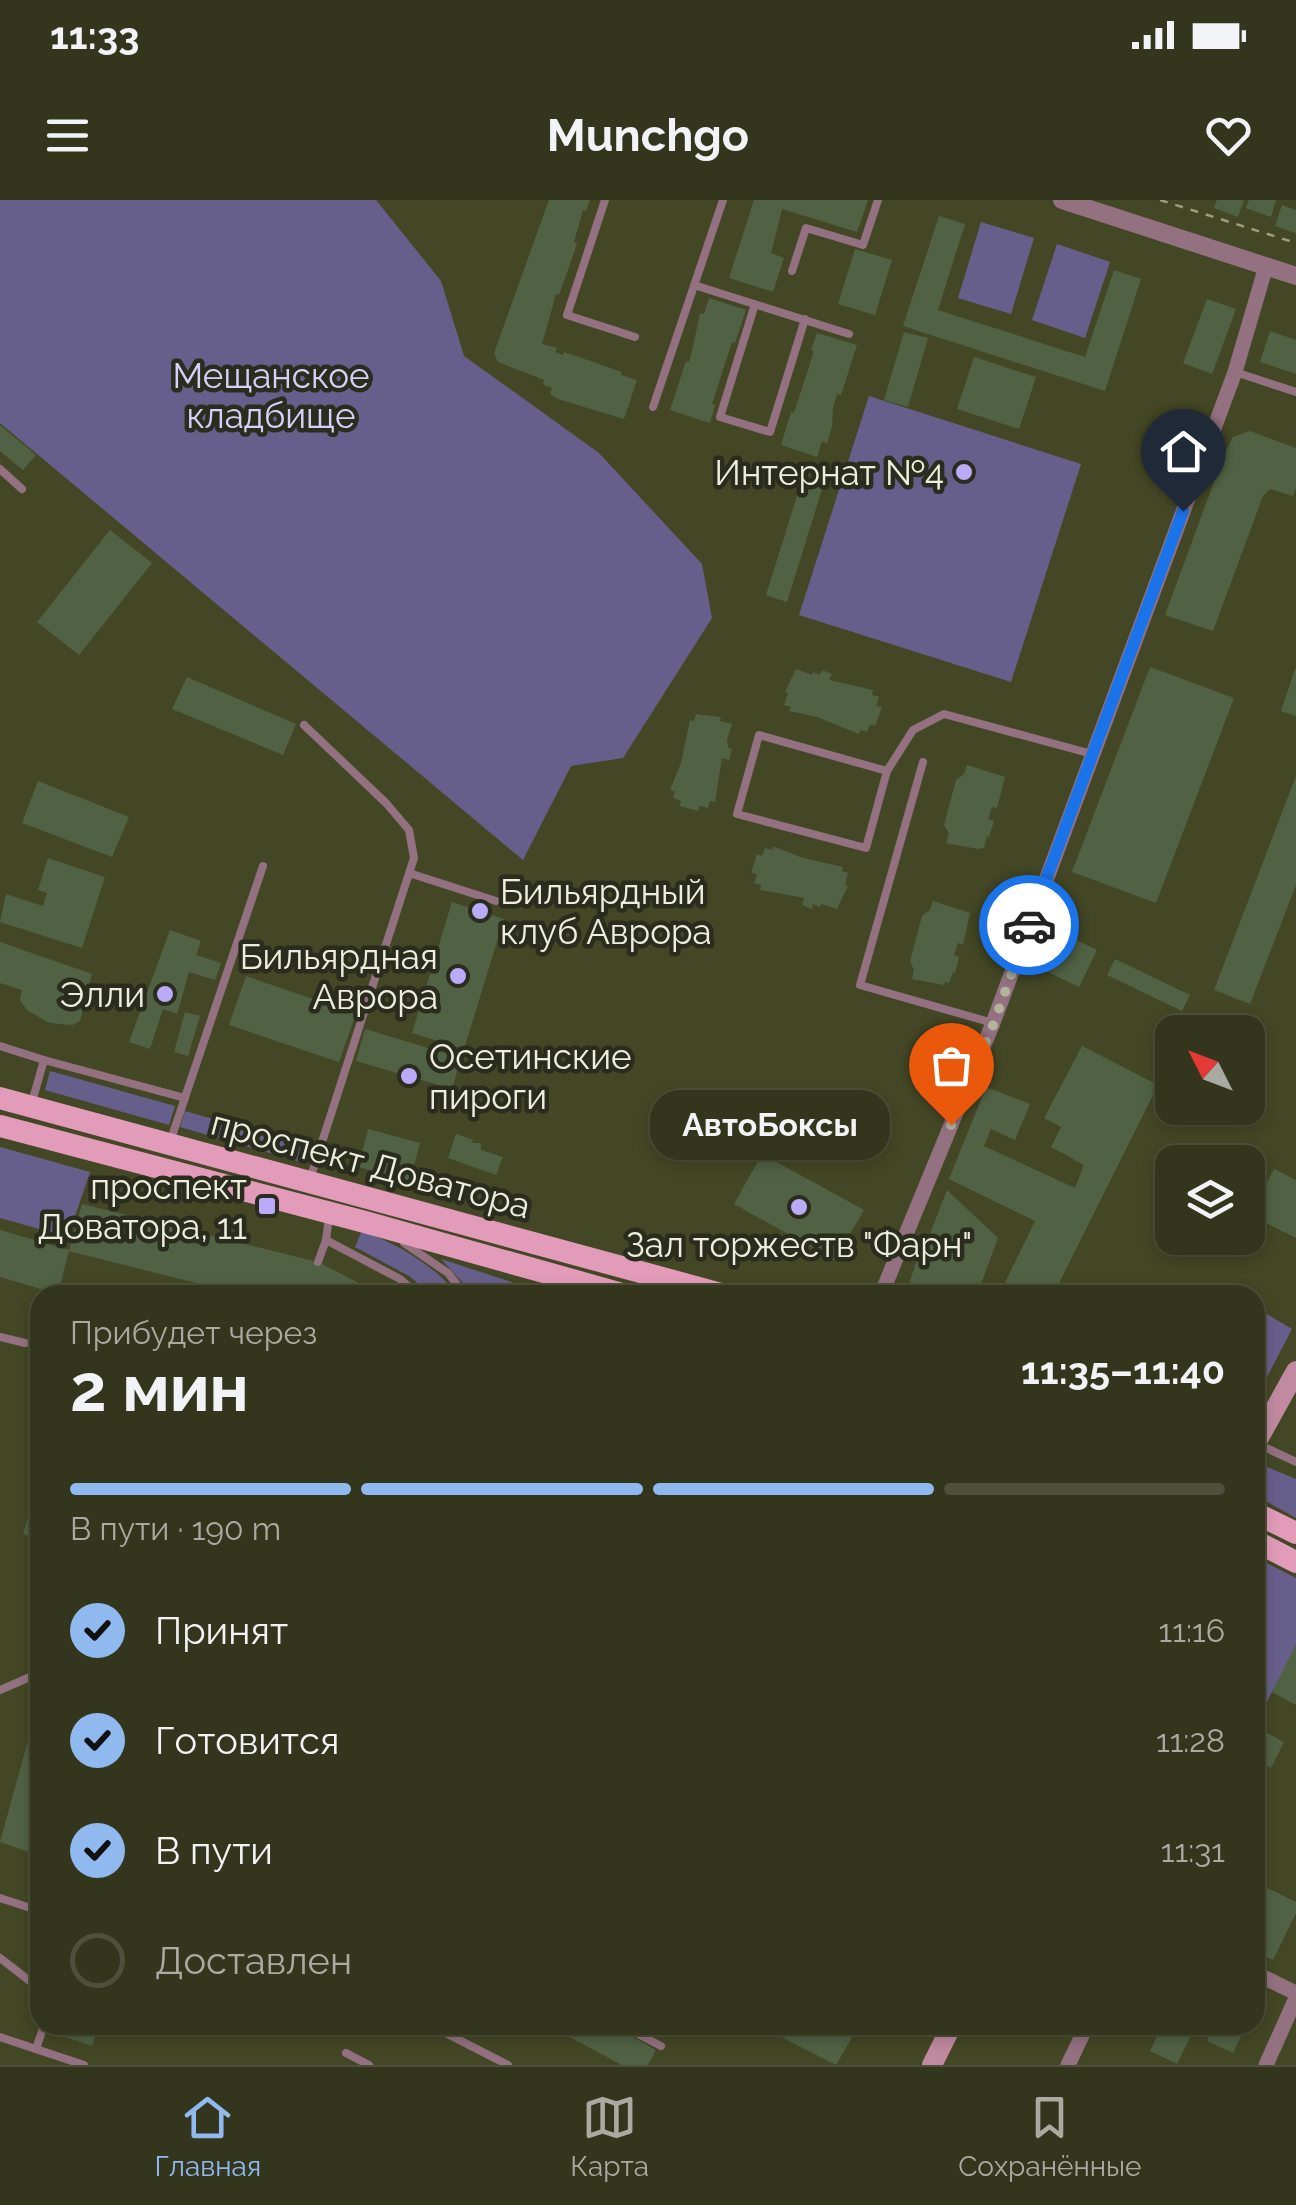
<!DOCTYPE html>
<html lang="ru">
<head>
<meta charset="utf-8">
<style>
  :root { --surface:#33351c; --page:#3b3d25; --text:#f1f3f6; --muted:#a9aba3; --line:#4e503b; --accent:#90b9f0 }
  body { margin:0; font-family:Raleway,sans-serif; background:var(--page); color:var(--text); height:100vh; display:flex; flex-direction:column; font-size:38px; white-space:nowrap }
  * { box-sizing:border-box; margin:0 }
  p { font-size:32px; color:var(--muted) }
  .icon { flex:none; width:55px; height:55px; fill:none; stroke:currentColor; stroke-width:2; stroke-linecap:round; stroke-linejoin:round }
  .map { position:relative; flex:1; overflow:hidden }
  .drawer { position:absolute; left:30px; top:1085px; width:1235px; height:750px; display:flex; flex-direction:column; background:var(--surface); border-radius:30px; box-shadow:0 5px 15px #0003,0 0 0 2px var(--line) }
  .drawer>* { flex:none }
  .needle { width:65px; rotate:312deg }
  .controls { position:absolute; left:1155px; top:815px; display:grid; gap:20px }
  .controls a { display:grid; place-items:center; width:110px; height:110px; border-radius:20px; background:var(--surface); box-shadow:0 5px 15px #0003,0 0 0 2px var(--line); font-size:50px }
  .pin { position:absolute; display:grid; place-items:center; width:85px; height:85px; color:#fff; margin:-102px -42px; border-radius:50% 50% 50% 0; rotate:-45deg; box-shadow:0 0 10px #0007 }
  .pin .icon { rotate:45deg }
  .courier { position:absolute; display:grid; place-items:center; width:100px; height:100px; margin:-50px; border:8px solid #1a73e8; border-radius:50%; background:#fff; color:#222; box-shadow:0 2px 12px #0007 }
  .bubble { position:absolute; height:70px; border-radius:30px; background:var(--surface); box-shadow:0 5px 15px #0003,0 0 0 2px var(--line); font-size:32px; font-weight:700; line-height:70px; text-align:center }
  .headline em { font-style:normal; font-weight:700 }
  .headline div { display:flex; flex-direction:column-reverse }
  .headline { display:flex; align-items:center; justify-content:space-between; height:170px; padding:0 40px }
  h1 { font-size:65px; font-weight:700; line-height:75px }
  .bar { display:grid; grid-template-columns:repeat(4,1fr); gap:15px 10px; align-content:center; height:120px; padding:0 40px }
  .bar i { height:12px; border-radius:8px; background:var(--line) }
  .bar .on { background:var(--accent) }
  .bar p { grid-column:span 4 }
  ol { padding:0 40px; list-style:none }
  li { display:flex; align-items:center; gap:30px; height:110px }
  li p { margin-inline-start:auto }
  li .icon { padding:10px; border-radius:50%; background:var(--accent); color:#111; stroke-width:4 }
  li:last-child { color:var(--muted) }
  li i { width:55px; height:55px; border:5px solid var(--line); border-radius:50% }
  .status { display:flex; justify-content:space-between; align-items:center; height:70px; padding:0 50px; background:var(--surface); direction:ltr }
  .status svg { height:28px; fill:currentColor }
  header { display:flex; justify-content:space-between; align-items:center; height:130px; padding:0 40px; background:var(--surface); font-size:45px; font-weight:700 }
  .dock { display:flex; justify-content:space-around; align-items:center; height:140px; border-top:2px solid var(--line); background:var(--surface); font-size:28px; color:var(--muted) }
  .dock a { display:grid; justify-items:center; gap:5px }
  .dock .on { color:var(--accent) }
  .map>svg:first-child { display:block }
</style>
</head>
<body>
<div class="status"><b>11:33</b><svg viewBox="0 0 49 12"><path d="M0 12V9h3v3zM5 12V6h3v6zM10 12V3h3v9zM15 12V0h3v12zM26 1h20v11H26zM47 4h2v5h-2z"/></svg></div>
<header><svg class="icon" aria-label="menu" viewBox="0 0 24 24"><path d="M4 6h16M4 12h16M4 18h16"/></svg>Munchgo<svg class="icon" aria-label="heart" viewBox="0 0 24 24"><path d="M12 20l-8-8c-3-5 5-10 8-4 3-6 11-1 8 4z"/></svg></header>
<div class="map">
<svg width="1296" height="1865" viewBox="0 0 1296 1865">
  <rect width="100%" height="100%" fill="#444725"/>
  <!-- green -->
  <g fill="#675f8b">
    <path d="M0 0H376L441 81 464 156 599 253 702 364 712 418 623 558 571 566 523 660 0 223Z"/>
    <path d="M981 22 1034 38 1011 114 958 98Z"/>
    <path d="M1057 44 1110 62 1085 138 1032 120Z"/>
    <path d="M869 196 1081 264 1011 482 799 415Z"/>
    <path d="M50 871 175 906 169 925 45 890Z"/>
    <path d="M185 911 311 947 305 963 180 927Z"/>
    <path d="M0 947 90 972 68 1037 0 1018Z"/>
    <path d="M362 1030C399 1046 432 1063 458 1095H432L409 1076 355 1047Z"/>
    <path d="M441 1059 551 1095H474Z"/>
    <path d="M1255 1107 1292 1129 1255 1200Z"/>
    <path d="M1267 1267 1296 1279V1318L1255 1295V1271Z"/>
    <path d="M1255 1357 1296 1378V1501L1273 1490 1255 1526Z"/>
  </g>
  <!-- building -->
  <g fill="#516244">
    <path d="M549 0H590L586 11 583 10 574 42 577 44 559 95 556 94 542 144 557 148 555 152 563 155 564 152 622 172 621 175 637 180 624 219 558 199 550 194 552 188 543 185 544 180 498 162 494 153Z"/>
    <path d="M754 0H868L857 32 782 9 771 53 784 58 773 92 729 78Z"/>
    <path d="M1217 0H1244L1238 17 1214 8Z"/>
    <path d="M1249 0H1276L1271 17 1246 8Z"/>
    <path d="M1282 5 1296 10V33L1275 26Z"/>
    <path d="M939 16 965 24 938 110 1085 157 1114 70 1141 79 1105 191 903 126Z"/>
    <path d="M855 49 892 60 875 115 838 104Z"/>
    <path d="M709 98 746 110 735 143 732 142 712 204 715 205 710 223 670 210 686 161 689 162 693 147 700 113 704 114Z"/>
    <path d="M1207 99 1236 109 1212 174 1183 163Z"/>
    <path d="M1270 131 1296 140V174L1260 162Z"/>
    <path d="M904 132 928 138 908 207 884 200Z"/>
    <path d="M817 133 857 145 841 195 837 194 833 208 832 226 827 243 822 241 817 257 781 245 791 212 794 213 814 151 811 150Z"/>
    <path d="M974 157 1036 177 1019 229 957 209Z"/>
    <path d="M0 225 36 255 23 270 0 251Z"/>
    <path d="M1250 231 1296 248V288L1293 296 1270 289 1263 296 1213 431 1165 415 1225 252 1233 237Z"/>
    <path d="M803 277 824 283 787 402 766 395Z"/>
    <path d="M110 330 152 363 79 455 37 422Z"/>
    <path d="M1150 467 1234 498 1156 703 1072 672Z"/>
    <path d="M796 469 812 475 813 472 820 475 822 470 832 474 829 480 873 490 872 495 879 497 876 506 882 507 875 526 870 524 867 532 860 530 859 534 817 517 789 511 791 507 784 505 788 493 785 492Z"/>
    <path d="M1295 469H1296V516L1281 511Z"/>
    <path d="M187 477 296 524 283 555 172 509Z"/>
    <path d="M696 514 721 517 720 521 732 524 727 540 728 548 732 549 729 560 722 558 715 602 710 601 708 608 700 606 698 611 680 606 681 601 673 598 675 591 670 590 681 563 690 520 694 521Z"/>
    <path d="M967 565 1005 577 997 608 992 607 988 619 994 621 989 637 987 636 984 648 978 649 946 643 949 634 944 625 956 580 964 574Z"/>
    <path d="M1296 576V685L1250 804 1214 790Z"/>
    <path d="M38 581 129 617 112 657 22 623Z"/>
    <path d="M773 646 800 657 843 667 842 671 848 673 845 685 848 686 837 709 821 704 820 707 813 704 812 709 802 705 804 698 760 690 761 685 754 683 757 674 751 673 757 654 762 656 765 648 772 650Z"/>
    <path d="M48 658 105 677 82 748 0 722 6 694 43 706 47 693 38 690Z"/>
    <path d="M933 701 970 713 963 744 958 743 954 755 959 757 955 773 953 772 949 783 945 782 944 785 912 779 914 770 910 761 922 716 930 710Z"/>
    <path d="M452 702 504 719 464 849 412 833Z"/>
    <path d="M170 730 201 741 196 755 221 763 215 780 189 772 177 814 163 809 150 849 129 842Z"/>
    <path d="M1064 734 1097 750 1079 787 1046 771Z"/>
    <path d="M0 742 92 774 80 821 73 825 59 824 47 822 27 810 20 800 22 790 0 783Z"/>
    <path d="M1115 759 1190 795 1182 811 1107 775Z"/>
    <path d="M246 776 356 814 339 862 229 825Z"/>
    <path d="M185 812 200 816 188 856 174 852Z"/>
    <path d="M365 829 461 858 452 889 356 861Z"/>
    <path d="M1082 846 1158 885 1053 1095H999L1035 1021 949 979 986 887 1030 904 1015 940 991 929 984 946 1075 988 1084 965 1051 947 1061 927 1044 918Z"/>
    <path d="M368 929 420 943 410 981 358 967Z"/>
    <path d="M456 934 473 940 472 943H481V950L503 957 496 975 448 958Z"/>
    <path d="M762 954 864 1010 835 1060 734 1004Z"/>
    <path d="M1274 969 1296 980V1038L1250 1015Z"/>
    <path d="M947 990 998 1038 977 1095H917L909 1084 922 1044 928 1039Z"/>
    <path d="M82 1004 318 1062 382 1095H244L69 1051Z"/>
    <path d="M0 1030 69 1050 58 1094 0 1077Z"/>
    <path d="M34 1297 40 1298V1339L23 1334Z"/>
    <path d="M1296 1444V1505L1272 1492Z"/>
    <path d="M39 1501 40 1616 29 1652 0 1642Z"/>
    <path d="M1261 1530 1284 1542 1271 1568 1255 1560V1542Z"/>
    <path d="M1255 1682 1296 1702V1713L1273 1760 1255 1751Z"/>
    <path d="M60 1825H99L92 1846 57 1834Z"/>
    <path d="M547 1825H611L656 1850 648 1865H622Z"/>
    <path d="M758 1825H836L854 1834 836 1865Z"/>
    <path d="M1162 1825H1196L1177 1864 1150 1851Z"/>
    <path d="M1215 1825H1223L1242 1834 1233 1853 1207 1841Z"/>
  </g>
  <g fill="none" stroke-linecap="round" stroke-linejoin="round">
    <!-- path -->
    <path stroke="#9b9e84" stroke-width="2.5" stroke-dasharray="8 8" stroke-linecap="butt" d="M1160 0 1296 43"/>
    <!-- service -->
    <g stroke="#947180" stroke-width="8">
      <path d="M605 0 567 115 635 137"/>
      <path d="M792 71 806 28 863 45 878 0"/>
      <path d="M694 85 849 134"/>
      <path d="M755 104 720 217 770 232 805 119"/>
      <path d="M1235 172 1296 192"/>
      <path d="M653 207 723 0"/>
      <path d="M0 269 22 289"/>
      <path d="M304 525 386 603 409 630 414 658 310 979"/>
      <path d="M923 562 860 785 993 823"/>
      <path d="M887 571 759 535 737 614 866 648 887 571 913 530 944 514 1092 554"/>
      <path d="M409 673 496 701"/>
      <path d="M0 846 44 860 32 902"/>
      <path d="M44 860 185 898"/>
      <path d="M170 942 263 666"/>
      <path d="M329 1017 326 1040 400 1079 418 1095"/>
      <path d="M404 1043 448 1073 465 1095"/>
      <path d="M318 1062 326 1040"/>
      <path d="M91 1087 123 1095"/>
      <path d="M0 1137 25 1143"/>
      <path d="M1260 1245 1296 1262"/>
      <path d="M0 1490 30 1477H40"/>
      <path d="M0 1698 40 1711"/>
      <path d="M0 1758 40 1789"/>
      <path d="M430 1825 508 1865"/>
      <path d="M621 1825 661 1846"/>
      <path d="M0 1837 84 1865"/>
      <path d="M36 1849 44 1825"/>
      <path d="M346 1853 369 1865"/>
    </g>
    <!-- minor -->
    <g stroke="#947180" stroke-width="15">
      <path d="M641 1095 648 1076"/>
      <path d="M881 1095 993 823 1235 172 1266 66"/>
      <path d="M1255 1773 1296 1793"/>
      <path d="M1068 1865 1087 1825"/>
      <path d="M1266 1865 1296 1798"/>
    </g>
    <!-- tertiary -->
    <path stroke="#947180" stroke-width="18" d="M1062 0 1296 76"/>
    <!-- secondary -->
    <g stroke="#c18aa0" stroke-width="20">
      <path d="M1255 1245 1296 1171"/>
      <path d="M932 1865 952 1825"/>
    </g>
    <!-- primary -->
    <g stroke="#e29cba" stroke-width="22">
      <path d="M0 898 725 1095"/>
      <path d="M0 926 365 1022 626 1095"/>
      <path d="M1255 1313 1296 1333"/>
      <path d="M1255 1341 1296 1362"/>
    </g>
  </g>
  <g fill="none" stroke-linecap="round" stroke-linejoin="round">
    <!-- done -->
    <path stroke="#b2b49c" stroke-width="10" stroke-dasharray="0 18" d="M951 925 994 823 1029 725"/>
    <!-- route -->
    <path stroke="#1a73e8" stroke-width="12" d="M1029 725 1183 311"/>
  </g>
  <!-- markers -->
  <g fill="#b9abf7" stroke="#2a2c1d" stroke-width="4">
    <circle cx="964" cy="272" r="10"/>
    <circle cx="480" cy="711" r="10"/>
    <circle cx="458" cy="776" r="10"/>
    <circle cx="165" cy="794" r="10"/>
    <circle cx="409" cy="876" r="10"/>
    <rect x="257" y="996" width="20" height="20" rx="5"/>
    <circle cx="799" cy="1007" r="10"/>
  </g>
  <g text-anchor="middle" dominant-baseline="central" stroke-width="9" stroke-linejoin="round" paint-order="stroke">
    <!-- park labels -->
    <g font-size="35" fill="#d6d0f8" stroke="#2a2c1d">
      <text x="271" y="175">Мещанское<tspan x="271" dy="40">кладбище</tspan></text>
    </g>
    <!-- poi labels -->
    <g font-size="35" fill="#edefdc" stroke="#2a2c1d" text-anchor="end">
      <text x="944" y="272">Интернат №4</text>
      <text x="500" y="691" text-anchor="start">Бильярдный<tspan x="500" dy="40">клуб Аврора</tspan></text>
      <text x="438" y="756">Бильярдная<tspan x="438" dy="40">Аврора</tspan></text>
      <text x="145" y="794">Элли</text>
      <text x="429" y="856" text-anchor="start">Осетинские<tspan x="429" dy="40">пироги</tspan></text>
      <text x="247" y="986">проспект<tspan x="247" dy="40">Доватора, 11</tspan></text>
      <text x="799" y="1044" text-anchor="middle">Зал торжеств "Фарн"</text>
    </g>
    <!-- street labels -->
    <g font-size="35" fill="#edefdc" stroke="#2a2c1d">
      <text transform="translate(371 964) rotate(15)">проспект Доватора</text>
    </g>
  </g>
</svg>
<div class="controls">
<a><svg class="needle" viewBox="-14 -14 28 28"><path d="M0-13l5 13h-10z" fill="#e53935"/><path d="M0 13l5-13h-10z" fill="#a9aba3"/></svg></a>
<a><svg class="icon" aria-label="layers" viewBox="0 0 24 24"><path d="M12 4l9 5-9 5-9-5zM3 14l9 5 9-5"/></svg></a>
</div>
<div class="pin" style="left:951px;top:925px;background:#ea580c"><svg class="icon" aria-label="bag" viewBox="0 0 24 24"><path d="M5 8h14l-1 12H6zM9 8a3 3 0 0 1 6 0"/></svg></div>
<div class="pin" style="left:1183px;top:311px;background:#1f2937"><svg class="icon" aria-label="home" viewBox="0 0 24 24"><path d="M3 11l9-7 9 7M6 9v11h12V9"/></svg></div>
<div class="courier" style="left:1029px;top:725px"><svg class="icon" aria-label="car" viewBox="0 0 24 24"><path d="M5 17H2v-5l4-1 3-4h7l3 4 3 1v5h-3M9 17h6M6 11h13"/><circle cx="7" cy="17" r="2"/><circle cx="17" cy="17" r="2"/></svg></div>
<div class="bubble" style="left:650px;top:890px;width:240px">АвтоБоксы</div>
<section class="drawer">
<div class="headline"><div><h1>2 мин</h1><p>Прибудет через</p></div><em>11:35–11:40</em></div>
<div class="bar"><i class="on"></i><i class="on"></i><i class="on"></i><i></i><p>В пути · 190 m</p></div>
<ol>
<li><svg class="icon" aria-label="check" viewBox="0 0 24 24"><path d="M5 12l5 5 9-10"/></svg>Принят<p>11:16</p></li>
<li><svg class="icon" aria-label="check" viewBox="0 0 24 24"><path d="M5 12l5 5 9-10"/></svg>Готовится<p>11:28</p></li>
<li><svg class="icon" aria-label="check" viewBox="0 0 24 24"><path d="M5 12l5 5 9-10"/></svg>В пути<p>11:31</p></li>
<li><i></i>Доставлен</li>
</ol>
</section>
</div>
<nav class="dock">
<a class="on"><svg class="icon" aria-label="home" viewBox="0 0 24 24"><path d="M3 11l9-7 9 7M6 9v11h12V9"/></svg>Главная</a>
<a><svg class="icon" aria-label="map" viewBox="0 0 24 24"><path d="M3 6l6-2 6 2 6-2v14l-6 2-6-2-6 2zM9 4v14M15 6v14"/></svg>Карта</a>
<a><svg class="icon" aria-label="saved" viewBox="0 0 24 24"><path d="M7 4h10v16l-5-4-5 4z"/></svg>Сохранённые</a>
</nav>
</body>
</html>
